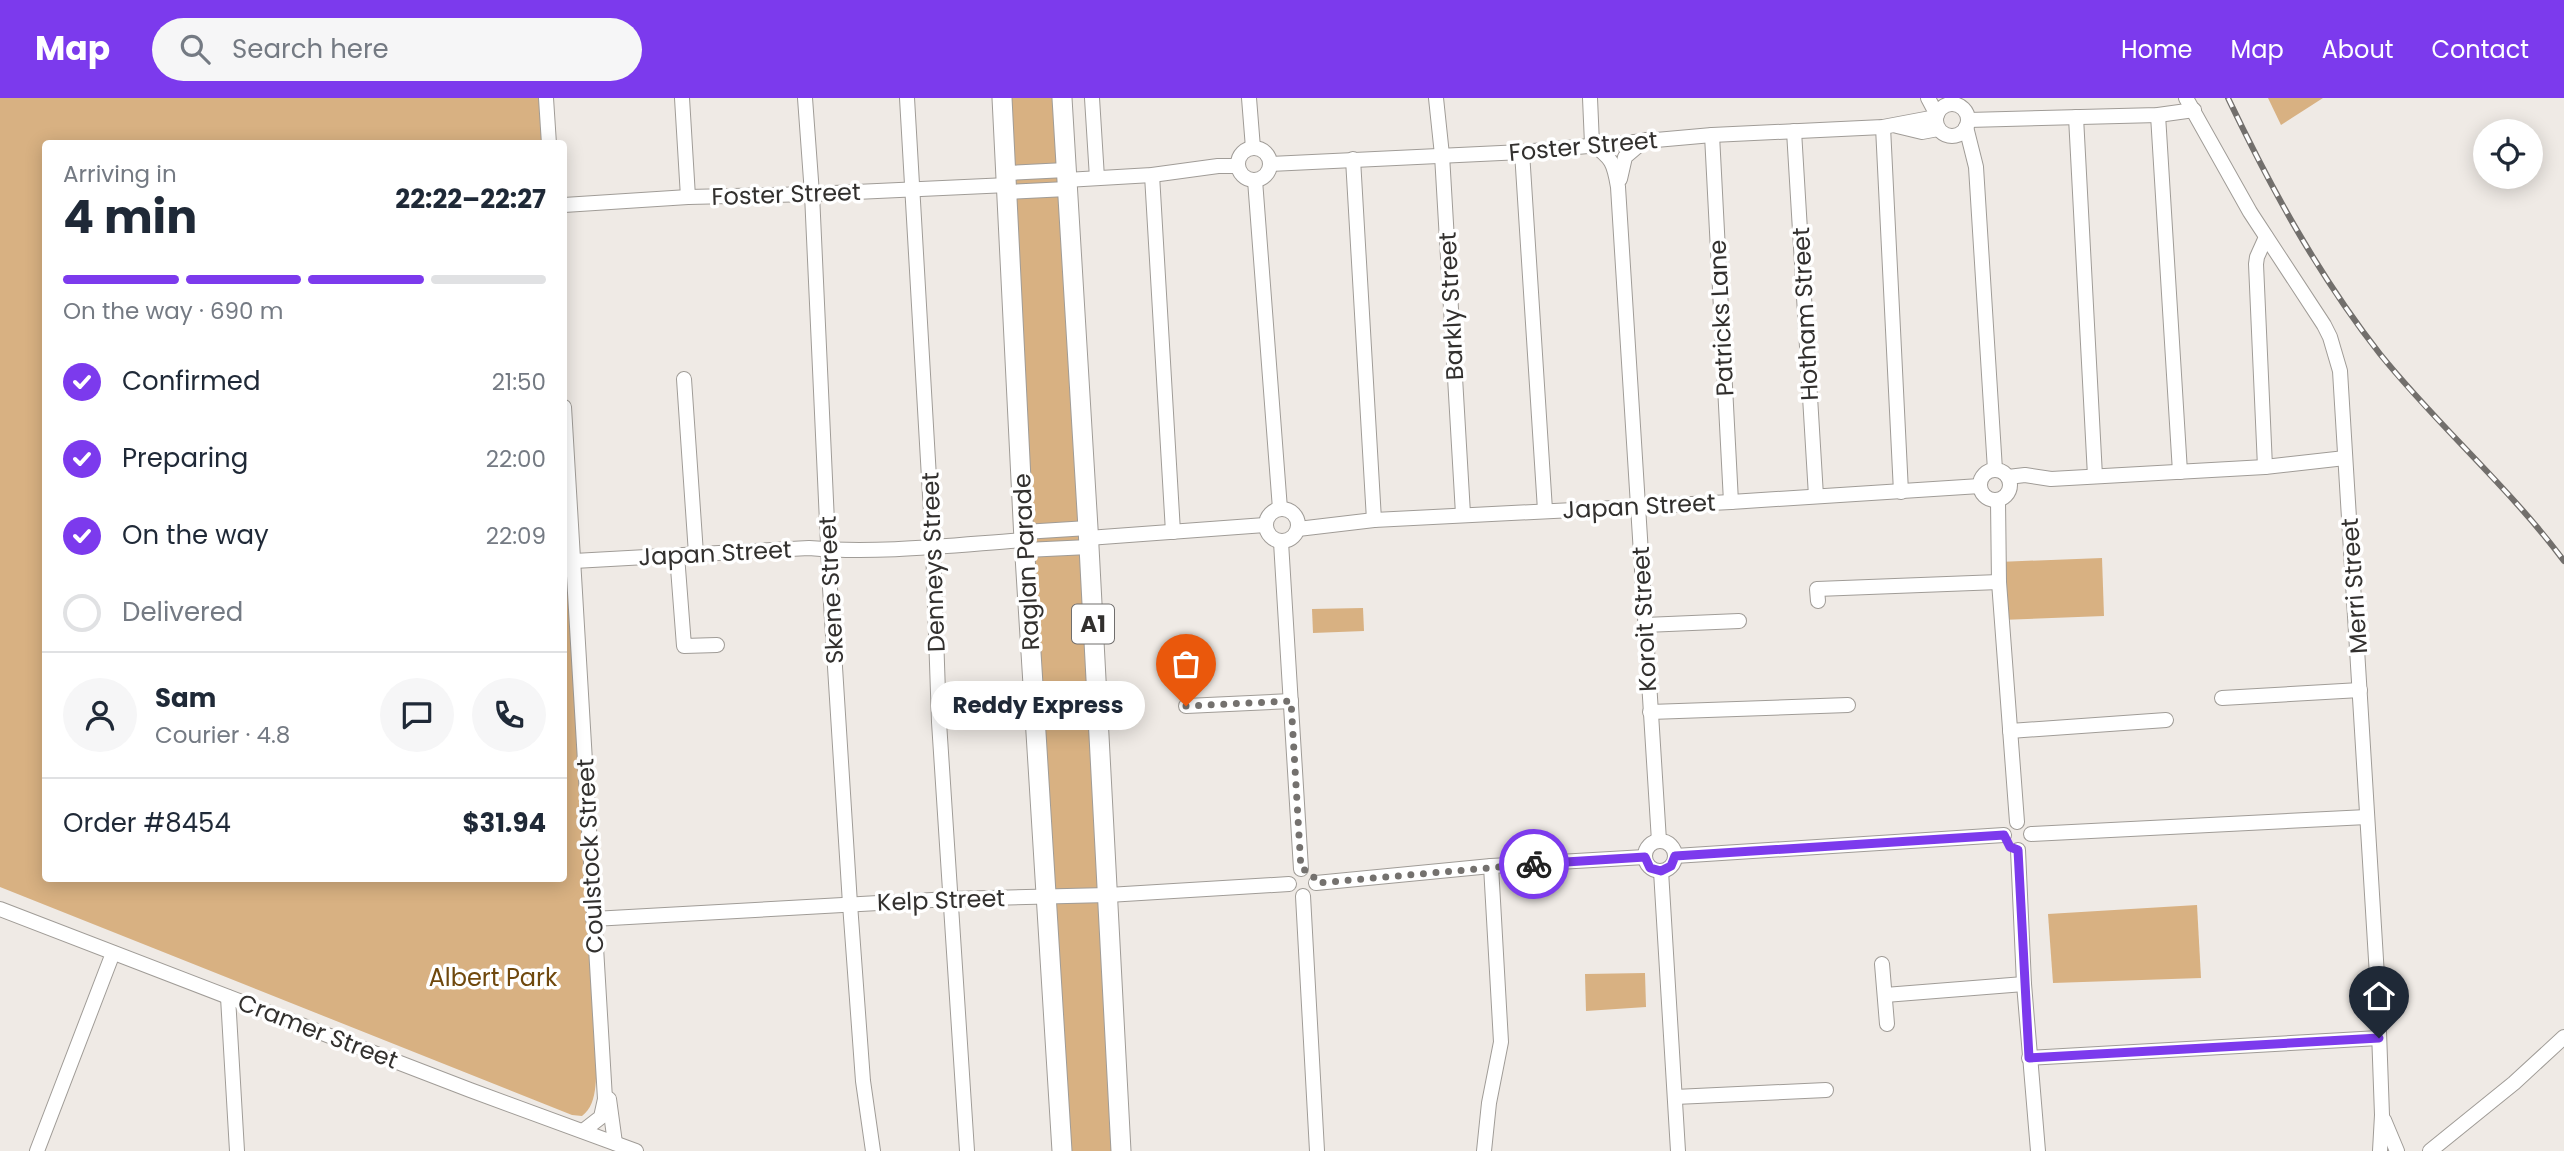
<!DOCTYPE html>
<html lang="en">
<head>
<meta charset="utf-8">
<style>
  :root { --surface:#fff; --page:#f6f6f7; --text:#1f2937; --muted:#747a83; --line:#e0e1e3; --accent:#7c3aed }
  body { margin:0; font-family:Poppins,sans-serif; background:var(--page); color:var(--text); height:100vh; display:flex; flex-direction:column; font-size:26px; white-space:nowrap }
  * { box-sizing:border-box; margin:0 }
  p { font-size:23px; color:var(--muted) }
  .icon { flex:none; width:38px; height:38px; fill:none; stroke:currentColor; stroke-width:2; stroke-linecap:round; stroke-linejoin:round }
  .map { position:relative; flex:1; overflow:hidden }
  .panel { position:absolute; left:42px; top:42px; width:525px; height:742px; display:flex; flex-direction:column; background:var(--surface); border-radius:7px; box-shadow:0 4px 18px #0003 }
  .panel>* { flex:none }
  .buttons { position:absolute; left:2473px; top:21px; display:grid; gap:14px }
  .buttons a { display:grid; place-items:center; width:70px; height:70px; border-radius:50%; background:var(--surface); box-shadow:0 4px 18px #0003; font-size:35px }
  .pin { position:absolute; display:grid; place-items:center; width:60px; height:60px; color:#fff; margin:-72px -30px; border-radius:50% 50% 50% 0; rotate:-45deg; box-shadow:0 0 7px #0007 }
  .pin .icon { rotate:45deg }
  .courier { position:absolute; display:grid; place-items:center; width:70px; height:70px; margin:-35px; border:5px solid #7c3aed; border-radius:50%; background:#fff; color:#222; box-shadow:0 2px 9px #0007 }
  .bubble { position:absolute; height:49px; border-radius:24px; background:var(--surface); box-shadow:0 4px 18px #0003; font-size:23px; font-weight:700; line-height:49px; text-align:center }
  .summary em { font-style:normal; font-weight:700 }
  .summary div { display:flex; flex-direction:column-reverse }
  .summary { display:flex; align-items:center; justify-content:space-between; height:119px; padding:0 21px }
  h1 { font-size:46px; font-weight:700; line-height:52px }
  .bar { display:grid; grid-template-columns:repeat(4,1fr); gap:10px 7px; align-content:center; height:84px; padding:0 21px }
  .bar i { height:9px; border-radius:5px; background:var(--line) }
  .bar .on { background:var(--accent) }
  .bar p { grid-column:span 4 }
  .line { display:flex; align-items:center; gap:18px; padding:0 21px; border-top:2px solid var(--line) }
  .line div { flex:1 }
  .round { display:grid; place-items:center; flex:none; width:74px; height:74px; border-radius:37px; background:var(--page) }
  ol { padding:0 21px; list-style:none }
  li { display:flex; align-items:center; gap:21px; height:77px }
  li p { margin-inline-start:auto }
  li .icon { padding:7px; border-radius:50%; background:var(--accent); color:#fff; stroke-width:4 }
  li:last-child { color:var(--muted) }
  li i { width:38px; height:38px; border:4px solid var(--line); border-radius:50% }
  header { display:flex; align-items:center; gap:42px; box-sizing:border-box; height:98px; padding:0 35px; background:var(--accent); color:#fff }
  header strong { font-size:33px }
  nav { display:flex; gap:38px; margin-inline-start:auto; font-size:24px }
  .search { width:490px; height:63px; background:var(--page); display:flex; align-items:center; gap:18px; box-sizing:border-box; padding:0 24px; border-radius:38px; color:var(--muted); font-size:26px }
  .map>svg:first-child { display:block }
</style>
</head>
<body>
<header>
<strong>Map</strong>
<div class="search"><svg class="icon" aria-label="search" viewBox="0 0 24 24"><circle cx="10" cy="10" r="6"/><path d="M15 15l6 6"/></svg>Search here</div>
<nav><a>Home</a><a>Map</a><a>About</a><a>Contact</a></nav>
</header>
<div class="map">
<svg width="2564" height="1053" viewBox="0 0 2564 1053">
  <rect width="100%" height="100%" fill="#efeae5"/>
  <!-- green -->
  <g fill="#d8b182">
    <path d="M0 0H541L544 45 46 46V780H564V385L597 952C595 973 600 1005 582 1018L572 1017 0 789Z"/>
    <path d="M1002 0H1061L1124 1053H1062Z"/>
    <path d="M2268 0H2323L2281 27Z"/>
    <path d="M2102 460 2104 518 2001 522 1998 464Z"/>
    <path d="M1363 510 1364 533 1313 535 1312 511Z"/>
    <path d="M2197 807 2201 880 2053 885 2048 816Z"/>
    <path d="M1645 875 1646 909 1586 913 1585 876Z"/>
  </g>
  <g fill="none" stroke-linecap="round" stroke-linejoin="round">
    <!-- minor casing -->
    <g stroke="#a09c97" stroke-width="16">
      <g id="minor">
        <path d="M546 0 549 46"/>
        <path d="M682 0 688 99"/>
        <path d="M805 0 812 96 830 490 850 806 863 983 873 1053"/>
        <path d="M907 0 933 449 939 624 967 1053"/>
        <path d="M1092 0 1097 80"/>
        <path d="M1249 0 1253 50"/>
        <path d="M1436 0 1442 57 1463 416"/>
        <path d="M1590 0 1592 46C1612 60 1614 65 1618 89L1659 743"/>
        <path d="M1928 0 1937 17"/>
        <path d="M2186 0 2250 114 2324 227 2330 239 2340 273 2377 878 2382 1017 2380 1053"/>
        <circle cx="1952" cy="22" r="16"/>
        <path d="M2158 17 2180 374"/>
        <path d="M2076 19 2095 378"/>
        <path d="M1968 22 2158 17 2194 12"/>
        <path d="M1897 28 1922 34 1938 31"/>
        <path d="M1883 29 1901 394"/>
        <path d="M1966 29 1976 69 1995 372"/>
        <path d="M1794 33 1816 398"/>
        <path d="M1712 37 1731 404"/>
        <circle cx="1254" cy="66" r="16"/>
        <path d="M1522 54 1545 412"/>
        <path d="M1353 61 1374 422"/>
        <path d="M1270 66 1522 54 1712 37 1883 29 1936 19"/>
        <path d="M1007 75 1066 72"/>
        <path d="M1152 77 1173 434"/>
        <path d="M1620 81 1625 59 1645 42"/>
        <path d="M1066 82 1152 77 1218 68H1238"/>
        <path d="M1255 82 1280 411"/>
        <path d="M1008 94 1067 91"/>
        <path d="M564 107 688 99 812 96 1008 87"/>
        <path d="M684 281 696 456"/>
        <path d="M564 309 605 1001 601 1019 583 1033"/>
        <path d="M2265 369 2256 166 2257 159 2266 139"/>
        <circle cx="1995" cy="387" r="15"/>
        <path d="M2008 379 2025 377 2051 381 2265 369 2345 360"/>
        <path d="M1998 403 1999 484 2017 724"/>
        <circle cx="1282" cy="427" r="16"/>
        <path d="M1298 431 1374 422 1731 404 1980 388"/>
        <path d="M1024 434 1088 430"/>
        <path d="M1088 440 1265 427"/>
        <path d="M1281 444 1301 771"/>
        <path d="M1025 452 1089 449"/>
        <path d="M677 457 684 548 717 547"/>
        <path d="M574 463 809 450C879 456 954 447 1024 442"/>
        <path d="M1818 503 1817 491 1999 484"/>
        <path d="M1645 527 1739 523"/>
        <path d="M2222 600 2360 592"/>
        <path d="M1186 608 1291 603"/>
        <path d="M1650 614 1848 607"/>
        <path d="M2010 633 2166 622"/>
        <path d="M2031 736 2367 719"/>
        <circle cx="1660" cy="758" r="15"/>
        <path d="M2018 752 2024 886 2038 1053"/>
        <path d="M1675 758 2004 737"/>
        <path d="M1661 773 1678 1053"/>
        <path d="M1316 785 1491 768 1645 759"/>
        <path d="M1303 798 1317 1053"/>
        <path d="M0 811 470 992 636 1053"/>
        <path d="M593 821 950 801 1108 797 1289 786"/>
        <path d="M1882 866 1887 926"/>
        <path d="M1885 897 2024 886"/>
        <path d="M228 899 237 1053"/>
        <path d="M2029 960 2379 940"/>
        <path d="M1675 999 1826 992"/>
        <path d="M609 1001 615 1045"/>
        <path d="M2384 1022 2397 1053"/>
        <path d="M37 1053 113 855"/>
        <path d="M1484 1053 1489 1005 1501 944 1491 768"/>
        <path d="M2430 1053 2514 985 2564 939"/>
      </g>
    </g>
    <!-- highway casing -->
    <g stroke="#a09c97" stroke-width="21">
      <g id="highway">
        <path d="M1002 0 1024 442 1062 1053"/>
        <path d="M1062 0 1088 430 1121 1053"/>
      </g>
    </g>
    <!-- minor -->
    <use href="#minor" stroke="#fff" stroke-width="14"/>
    <!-- highway -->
    <use href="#highway" stroke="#fff" stroke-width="19"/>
    <!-- rail casing -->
    <g stroke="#726f6c" stroke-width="6">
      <path id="rail" d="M2228 0C2271 90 2318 177 2380 256 2438 328 2509 389 2564 463"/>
    </g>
    <!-- rail -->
    <use href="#rail" stroke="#fff" stroke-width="3.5" stroke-dasharray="10" stroke-linecap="butt"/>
  </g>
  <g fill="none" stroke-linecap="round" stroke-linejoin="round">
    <!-- done -->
    <path stroke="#74716e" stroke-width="7" stroke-dasharray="0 12.6" d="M1186 608 1291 603 1301 771 1311 774 1317 785 1534 766"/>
    <!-- route -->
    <path stroke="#7c3aed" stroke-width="9" d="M1534 766 1645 759 1650 770 1661 773 1671 768 1675 758 2004 737 2010 749 2018 752 2029 960 2379 940"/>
  </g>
  <g text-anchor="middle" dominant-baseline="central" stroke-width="7" stroke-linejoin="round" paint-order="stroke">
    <!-- shield labels -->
    <rect fill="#fff" stroke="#706e6d" stroke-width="2" x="1072" y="506.5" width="42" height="39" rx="5"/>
    <g font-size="23" font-weight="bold" fill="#32302e">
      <text x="1093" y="526">A1</text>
    </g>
    <!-- street labels -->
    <g font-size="24" fill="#32302e" stroke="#fff">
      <text transform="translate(1583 48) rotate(-5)">Foster Street</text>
      <text transform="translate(786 96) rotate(-2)">Foster Street</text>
      <text transform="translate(1451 208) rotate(-93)">Barkly Street</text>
      <text transform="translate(1805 216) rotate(-93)">Hotham Street</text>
      <text transform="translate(1721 220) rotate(-93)">Patricks Lane</text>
      <text transform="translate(1639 408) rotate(-3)">Japan Street</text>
      <text transform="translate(715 455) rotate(-3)">Japan Street</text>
      <text transform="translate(933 464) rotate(-92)">Denneys Street</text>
      <text transform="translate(1026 464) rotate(-93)">Raglan Parade</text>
      <text transform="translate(2354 488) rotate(-94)">Merri Street</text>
      <text transform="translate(831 492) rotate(-93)">Skene Street</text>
      <text transform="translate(1644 521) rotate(-93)">Koroit Street</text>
      <text transform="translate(590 758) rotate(-93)">Coulstock Street</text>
      <text transform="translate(941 802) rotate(-2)">Kelp Street</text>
      <text transform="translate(318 933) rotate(21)">Cramer Street</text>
    </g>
    <!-- park labels -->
    <g font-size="24" fill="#6f480d" stroke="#fff">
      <text x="493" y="879">Albert Park</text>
    </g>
  </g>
</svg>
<div class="buttons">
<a><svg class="icon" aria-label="locate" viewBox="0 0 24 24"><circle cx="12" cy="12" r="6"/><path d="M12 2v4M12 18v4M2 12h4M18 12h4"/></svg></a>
</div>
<div class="pin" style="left:1186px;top:608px;background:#ea580c"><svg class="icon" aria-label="bag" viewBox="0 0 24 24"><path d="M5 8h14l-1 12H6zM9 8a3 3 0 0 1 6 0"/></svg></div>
<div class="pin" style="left:2379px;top:940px;background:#1f2937"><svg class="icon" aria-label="home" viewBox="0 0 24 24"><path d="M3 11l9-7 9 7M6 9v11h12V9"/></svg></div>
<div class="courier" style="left:1534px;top:766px"><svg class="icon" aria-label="bike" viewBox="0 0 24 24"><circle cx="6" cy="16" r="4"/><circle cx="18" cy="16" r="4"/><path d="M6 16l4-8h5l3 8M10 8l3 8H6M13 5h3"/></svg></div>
<div class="bubble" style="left:931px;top:583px;width:214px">Reddy Express</div>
<section class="panel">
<div class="summary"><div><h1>4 min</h1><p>Arriving in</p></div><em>22:22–22:27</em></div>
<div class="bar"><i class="on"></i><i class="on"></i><i class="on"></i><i></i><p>On the way · 690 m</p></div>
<ol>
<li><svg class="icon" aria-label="check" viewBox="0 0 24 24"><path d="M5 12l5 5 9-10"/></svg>Confirmed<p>21:50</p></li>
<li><svg class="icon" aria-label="check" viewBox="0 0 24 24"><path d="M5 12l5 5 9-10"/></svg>Preparing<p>22:00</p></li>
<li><svg class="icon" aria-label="check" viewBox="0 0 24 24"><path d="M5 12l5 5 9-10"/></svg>On the way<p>22:09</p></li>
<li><i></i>Delivered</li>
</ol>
<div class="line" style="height:126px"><a class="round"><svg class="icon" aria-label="person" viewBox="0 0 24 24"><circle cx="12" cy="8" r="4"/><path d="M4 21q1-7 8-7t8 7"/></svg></a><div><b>Sam</b><p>Courier · 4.8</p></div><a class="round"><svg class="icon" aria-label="chat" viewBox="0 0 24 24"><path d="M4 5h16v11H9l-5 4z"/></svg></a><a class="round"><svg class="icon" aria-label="phone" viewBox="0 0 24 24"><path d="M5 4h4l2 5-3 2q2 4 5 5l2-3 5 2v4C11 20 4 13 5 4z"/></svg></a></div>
<div class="line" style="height:91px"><div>Order #8454</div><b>$31.94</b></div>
</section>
</div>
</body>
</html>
